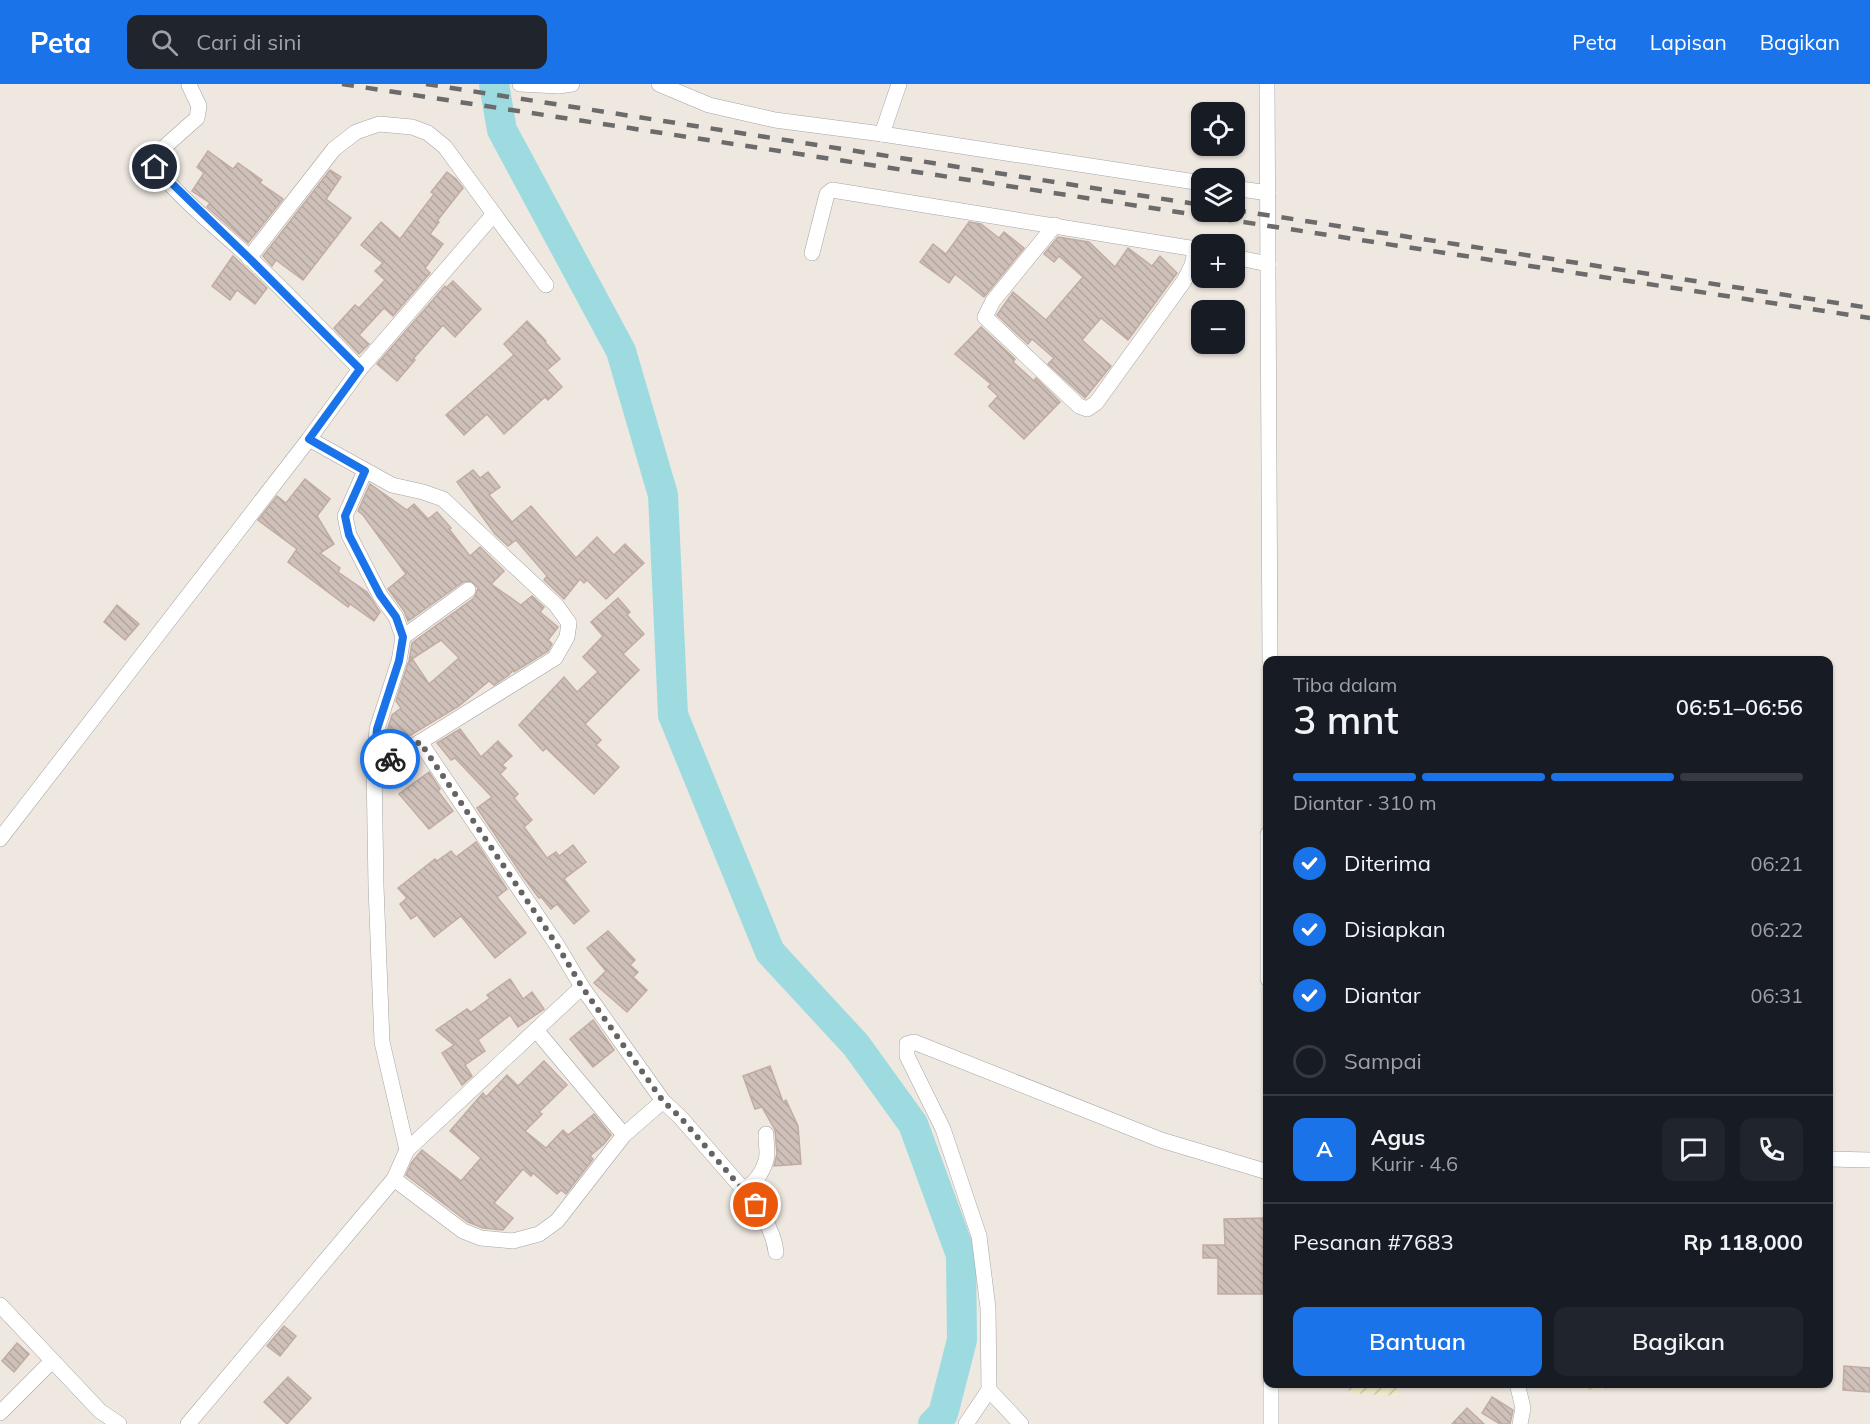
<!DOCTYPE html>
<html lang="id">
<head>
<meta charset="utf-8">
<style>
  :root { --surface:#171b24; --page:#20242c; --text:#f1f3f6; --muted:#9ea1a6; --line:#363941; --accent:#1a73e8 }
  body { margin:0; font-family:Mulish,sans-serif; background:var(--page); color:var(--text); height:100vh; display:flex; flex-direction:column; font-size:22px; white-space:nowrap }
  * { box-sizing:border-box; margin:0 }
  p { font-size:20px; color:var(--muted) }
  .icon { flex:none; width:33px; height:33px; fill:none; stroke:currentColor; stroke-width:2; stroke-linecap:round; stroke-linejoin:round }
  .map { position:relative; flex:1; overflow:hidden }
  .drawer { position:absolute; left:1263px; top:572px; width:570px; height:732px; display:flex; flex-direction:column; background:var(--surface); border-radius:12px; box-shadow:0 2px 4px #0004 }
  .drawer>* { flex:none }
  .tools { position:absolute; left:1191px; top:18px; display:grid; gap:12px }
  .tools a { display:grid; place-items:center; width:54px; height:54px; border-radius:12px; background:var(--surface); box-shadow:0 2px 4px #0004; font-size:30px }
  .pin { position:absolute; display:grid; place-items:center; width:51px; height:51px; color:#fff; margin:-26px; border:3px solid #fff; border-radius:50%; box-shadow:0 2px 6px #0007 }
  .courier { position:absolute; display:grid; place-items:center; width:60px; height:60px; margin:-30px; border:4px solid #1a73e8; border-radius:50%; background:#fff; color:#222; box-shadow:0 2px 8px #0007 }
  .overview em { font-style:normal; font-weight:600 }
  .overview div { display:flex; flex-direction:column-reverse }
  .overview { display:flex; align-items:center; justify-content:space-between; height:102px; padding:0 30px }
  h1 { font-size:39px; font-weight:600; line-height:45px }
  .bar { display:grid; grid-template-columns:repeat(4,1fr); gap:9px 6px; align-content:center; height:72px; padding:0 30px }
  .bar i { height:8px; border-radius:4px; background:var(--line) }
  .bar .on { background:var(--accent) }
  .bar p { grid-column:span 4 }
  .line { display:flex; align-items:center; gap:15px; padding:0 30px; border-top:2px solid var(--line) }
  .line div { flex:1 }
  .round { display:grid; place-items:center; flex:none; width:63px; height:63px; border-radius:12px; background:var(--page) }
  ol { padding:0 30px; list-style:none }
  li { display:flex; align-items:center; gap:18px; height:66px }
  li p { margin-inline-start:auto }
  li .icon { padding:6px; border-radius:50%; background:var(--accent); color:#fff; stroke-width:4 }
  li:last-child { color:var(--muted) }
  li i { width:33px; height:33px; border:3px solid var(--line); border-radius:50% }
  .cta { display:flex; gap:12px; margin-top:auto; padding:12px 30px }
  .cta a { flex:1; height:69px; border-radius:12px; background:var(--accent); color:#fff; font-size:24px; font-weight:600; line-height:69px; text-align:center }
  .cta a+a { background:var(--page); color:var(--text) }
  header { display:flex; align-items:center; gap:36px; box-sizing:border-box; height:84px; padding:0 30px; background:var(--accent); color:#fff }
  header strong { font-size:28px }
  nav { display:flex; gap:33px; margin-inline-start:auto; font-size:21px }
  .search { width:420px; height:54px; background:var(--page); display:flex; align-items:center; gap:15px; box-sizing:border-box; padding:0 21px; border-radius:12px; color:var(--muted); font-size:22px }
  .map>svg:first-child { display:block }
</style>
</head>
<body>
<header>
<strong>Peta</strong>
<div class="search"><svg class="icon" aria-label="search" viewBox="0 0 24 24"><circle cx="10" cy="10" r="6"/><path d="M15 15l6 6"/></svg>Cari di sini</div>
<nav><a>Peta</a><a>Lapisan</a><a>Bagikan</a></nav>
</header>
<div class="map">
<svg width="1870" height="1340" viewBox="0 0 1870 1340">
  <defs>
    <pattern id="farmland-furrows" width="10" height="10" patternUnits="userSpaceOnUse" patternTransform="scale(1.5)"><rect width="10" height="10" fill="#f0edca"/><path d="M-1 1l2-2M0 10L10 0M9 11l2-2" fill="none" stroke="#cdcbad"/></pattern>
    <pattern id="building-back-hatch" width="6" height="6" patternUnits="userSpaceOnUse" patternTransform="scale(1.5)"><rect width="6" height="6" fill="#cfc0ba"/><path d="M-1 5l2 2M0 0l6 6M5-1l2 2" fill="none" stroke="#b1a59f"/></pattern>
  </defs>
  <rect width="100%" height="100%" fill="#efe8e1"/>
  <!-- farmland -->
  <g fill="url(#farmland-furrows)">
    <path d="M1348 1299H1399L1398 1312 1349 1309Z"/>
    <path d="M1580 1299H1690V1300L1581 1306Z"/>
  </g>
  <g fill="none" stroke-linecap="round" stroke-linejoin="round">
    <!-- river -->
    <path stroke="#9ddbe1" stroke-width="30" d="M494 0 502 46 621 267 663 411 673 631 770 868 856 961 913 1040 961 1171 962 1256 943 1330 933 1340"/>
  </g>
  <!-- building -->
  <g fill="url(#building-back-hatch)" stroke="#c2aca2" stroke-width="1.5">
    <path d="M208 67 233 85 238 79 262 96 260 99 283 115 248 159 207 123 210 119 192 107 204 89 197 83Z"/>
    <path d="M330 86 341 93 326 115 351 134 303 196 276 176 272 182 263 172Z"/>
    <path d="M447 88 456 95 463 104 437 137 439 138 430 150 443 160 425 184 430 189 393 232 384 224 359 251 369 260 359 270 334 244 355 221 359 224 385 196 375 187 383 179 361 161 381 138 400 155 434 110 431 108Z"/>
    <path d="M969 138 981 140 999 154 1004 148 1024 164 984 213 955 190 949 199 920 178 933 160 946 170Z"/>
    <path d="M1058 153 1089 158 1115 183 1128 164 1152 182 1160 172 1177 189 1128 256 1101 234 1082 256 1111 282 1085 314 1048 280 1054 274 1032 255 1028 260 997 231 1013 208 1046 236 1083 193 1059 172 1054 178 1044 170Z"/>
    <path d="M233 172 267 204 255 220 237 206 230 216 212 202Z"/>
    <path d="M453 197 481 225 455 253 443 241 413 275 415 276 397 297 377 280 445 202 446 204Z"/>
    <path d="M527 237 546 257 545 258 560 275 547 286 562 303 548 316 545 313 504 350 487 330 464 351 446 331 514 271 504 260Z"/>
    <path d="M981 243 1015 275 1013 278 1034 297 1036 294 1060 318 1024 355 989 322 998 312 988 303 991 300 955 270Z"/>
    <path d="M473 386 480 394 488 388 500 403 489 411 512 438 531 422 576 474 597 453 614 471 625 460 644 479 606 515 587 496 584 499 580 495 564 515 544 496 547 492 516 456 508 462 495 450 457 398Z"/>
    <path d="M305 395 330 415 317 432 334 460 320 469 340 484 338 488 367 508 380 528 374 537 350 520 348 523 288 478 297 465 258 436 277 412 286 419Z"/>
    <path d="M370 400 407 426 414 420 428 435 437 428 451 444 449 445 470 472 480 463 504 487 491 500 521 521 532 512 544 523 540 528 558 543 548 556 552 560 548 567 514 588 513 586 509 591 494 601 489 597 459 622 396 660 387 647 392 631 401 624 396 617 408 579 413 576 429 600 459 574 441 556 409 577 412 559 474 514 478 504 471 497 463 498 408 537 404 527 388 505 406 490 363 431 358 427Z"/>
    <path d="M618 514 630 528 627 531 644 550 623 570 639 586 585 640 601 656 596 661 619 683 594 710 546 664 543 667 519 641 564 593 577 608 598 588 583 573 603 552 591 538Z"/>
    <path d="M117 521 139 540 125 556 104 538Z"/>
    <path d="M460 645 481 673 498 657 512 672 502 681 506 684 500 690 518 710 514 714 532 736 524 743 547 774 556 768 559 772 573 761 586 778 564 795 589 827 574 840 557 820 551 825 541 813 539 814 524 794 477 724 492 713 455 674 451 676 437 659Z"/>
    <path d="M429 688 440 705 438 707 453 727 429 745 399 710Z"/>
    <path d="M476 758 507 805 497 813 526 849 495 874 461 832 434 853 417 831 411 835 400 820 407 814 398 804 435 775 437 777 451 767 456 773Z"/>
    <path d="M608 847 635 876 630 881 638 888 633 893 647 906 627 928 594 899 606 887 587 864Z"/>
    <path d="M510 895 523 915 532 908 544 925 518 943 510 931 478 956 485 967 465 981 472 992 462 1001 442 969 454 961 436 946 467 925 471 928 490 914 487 911Z"/>
    <path d="M593 936 614 966 593 983 570 955Z"/>
    <path d="M544 977 567 1001 539 1028 542 1030 525 1047 546 1064 563 1046 568 1051 594 1030 611 1051 604 1060 590 1072 593 1075 566 1110 561 1106 557 1110 533 1089 531 1092 523 1085 494 1119 513 1134 503 1146 483 1144 468 1138 406 1091 412 1078 422 1066 461 1097 481 1074 450 1047 483 1009 486 1013 507 991 518 1002Z"/>
    <path d="M770 982 783 1018 786 1016 798 1042 801 1080 774 1082 777 1070 775 1046 762 1023 755 1025 743 992Z"/>
    <path d="M1264 1134 1263 1210H1218V1174H1203V1161H1225L1224 1135Z"/>
    <path d="M284 1242 296 1252 280 1272 267 1262Z"/>
    <path d="M17 1259 29 1270 14 1288 2 1277Z"/>
    <path d="M1844 1282 1870 1284V1308L1843 1306Z"/>
    <path d="M288 1293 311 1314 287 1340 264 1318Z"/>
    <path d="M1492 1313 1513 1326 1510 1340H1500L1482 1329Z"/>
    <path d="M1467 1324 1484 1340H1452Z"/>
  </g>
  <g fill="none" stroke-linecap="round" stroke-linejoin="round">
    <!-- minor casing -->
    <g stroke="#a4a4a4" stroke-width="16">
      <g id="minor">
        <path d="M520 0 559 2 572 0"/>
        <path d="M659 0 709 21 775 36 882 50 899 0"/>
        <path d="M1267 0 1270 576"/>
        <path d="M189 1 199 22 197 34 152 74C160 99 227 152 249 173 287 209 323 247 360 285"/>
        <path d="M882 50 1202 99"/>
        <path d="M1234 104 1268 109"/>
        <path d="M1055 141 993 217 985 233 1079 322 1087 325 1096 319 1184 197 1192 181 1196 164"/>
        <path d="M812 169 827 110 832 106 1202 166"/>
        <path d="M1234 173 1268 180"/>
        <path d="M249 174 334 65 356 48 379 40 412 43 428 49 445 63 494 130"/>
        <path d="M309 355 392 401 423 408 443 415 556 521 569 539 567 553 555 574 420 658 374 683"/>
        <path d="M365 387 345 432 349 451 380 511 396 533 403 553 399 577 377 645 374 683 376 802 382 958 407 1066"/>
        <path d="M403 553 468 506"/>
        <path d="M1268 750V895"/>
        <path d="M0 755 309 355 360 285 494 130 546 201"/>
        <path d="M582 903 663 1017"/>
        <path d="M536 946 624 1051"/>
        <path d="M1828 1075 1870 1076"/>
        <path d="M394 1095 463 1147 481 1154 513 1157 539 1150 557 1137 624 1051 663 1017 681 1034 742 1104C755 1103 766 1083 767 1070 767 1064 766 1057 766 1050"/>
        <path d="M742 1104C758 1124 773 1143 776 1168"/>
        <path d="M0 1221 100 1327 119 1340"/>
        <path d="M1271 1299V1340"/>
        <path d="M1517 1299 1523 1324 1520 1340"/>
        <path d="M989 1306 988 1224 979 1152 943 1045 907 972V960L914 958 1161 1056 1268 1088"/>
        <path d="M0 1329 52 1277"/>
        <path d="M188 1340 394 1095 407 1066 582 903 557 861 420 658"/>
        <path d="M966 1340 989 1306 1021 1340"/>
      </g>
    </g>
    <!-- minor -->
    <use href="#minor" stroke="#fff" stroke-width="15"/>
    <!-- rail -->
    <g stroke="#6b6b6b" stroke-width="4.5" stroke-dasharray="12 12" stroke-linecap="butt">
      <path d="M342 0 1870 234"/>
      <path d="M426 0 1202 121"/>
      <path d="M1234 126 1870 224"/>
    </g>
  </g>
  <g fill="none" stroke-linecap="round" stroke-linejoin="round">
    <!-- done -->
    <path stroke="#666462" stroke-width="6" stroke-dasharray="0 10.8" d="M390 675 420 658 557 861 582 903 663 1017 681 1034 756 1121"/>
    <!-- route -->
    <path stroke="#1a73e8" stroke-width="8" d="M155 83 249 174 360 285 309 355 365 387 345 432 349 451 380 511 396 533 403 553 399 577 377 645 374 683 390 675"/>
  </g>
</svg>
<div class="tools">
<a><svg class="icon" aria-label="locate" viewBox="0 0 24 24"><circle cx="12" cy="12" r="6"/><path d="M12 2v4M12 18v4M2 12h4M18 12h4"/></svg></a>
<a><svg class="icon" aria-label="layers" viewBox="0 0 24 24"><path d="M12 4l9 5-9 5-9-5zM3 14l9 5 9-5"/></svg></a>
<a>+</a>
<a>−</a>
</div>
<div class="pin" style="left:756px;top:1121px;background:#ea580c"><svg class="icon" aria-label="bag" viewBox="0 0 24 24"><path d="M5 8h14l-1 12H6zM9 8a3 3 0 0 1 6 0"/></svg></div>
<div class="pin" style="left:155px;top:83px;background:#1f2937"><svg class="icon" aria-label="home" viewBox="0 0 24 24"><path d="M3 11l9-7 9 7M6 9v11h12V9"/></svg></div>
<div class="courier" style="left:390px;top:675px"><svg class="icon" aria-label="bike" viewBox="0 0 24 24"><circle cx="6" cy="16" r="4"/><circle cx="18" cy="16" r="4"/><path d="M6 16l4-8h5l3 8M10 8l3 8H6M13 5h3"/></svg></div>
<section class="drawer">
<div class="overview"><div><h1>3 mnt</h1><p>Tiba dalam</p></div><em>06:51–06:56</em></div>
<div class="bar"><i class="on"></i><i class="on"></i><i class="on"></i><i></i><p>Diantar · 310 m</p></div>
<ol>
<li><svg class="icon" aria-label="check" viewBox="0 0 24 24"><path d="M5 12l5 5 9-10"/></svg>Diterima<p>06:21</p></li>
<li><svg class="icon" aria-label="check" viewBox="0 0 24 24"><path d="M5 12l5 5 9-10"/></svg>Disiapkan<p>06:22</p></li>
<li><svg class="icon" aria-label="check" viewBox="0 0 24 24"><path d="M5 12l5 5 9-10"/></svg>Diantar<p>06:31</p></li>
<li><i></i>Sampai</li>
</ol>
<div class="line" style="height:108px"><b class="round" style="background:var(--accent);color:#fff">A</b><div><b>Agus</b><p>Kurir · 4.6</p></div><a class="round"><svg class="icon" aria-label="chat" viewBox="0 0 24 24"><path d="M4 5h16v11H9l-5 4z"/></svg></a><a class="round"><svg class="icon" aria-label="phone" viewBox="0 0 24 24"><path d="M5 4h4l2 5-3 2q2 4 5 5l2-3 5 2v4C11 20 4 13 5 4z"/></svg></a></div>
<div class="line" style="height:78px"><div>Pesanan #7683</div><b>Rp 118,000</b></div>
<div class="cta"><a>Bantuan</a><a>Bagikan</a></div>
</section>
</div>
</body>
</html>
